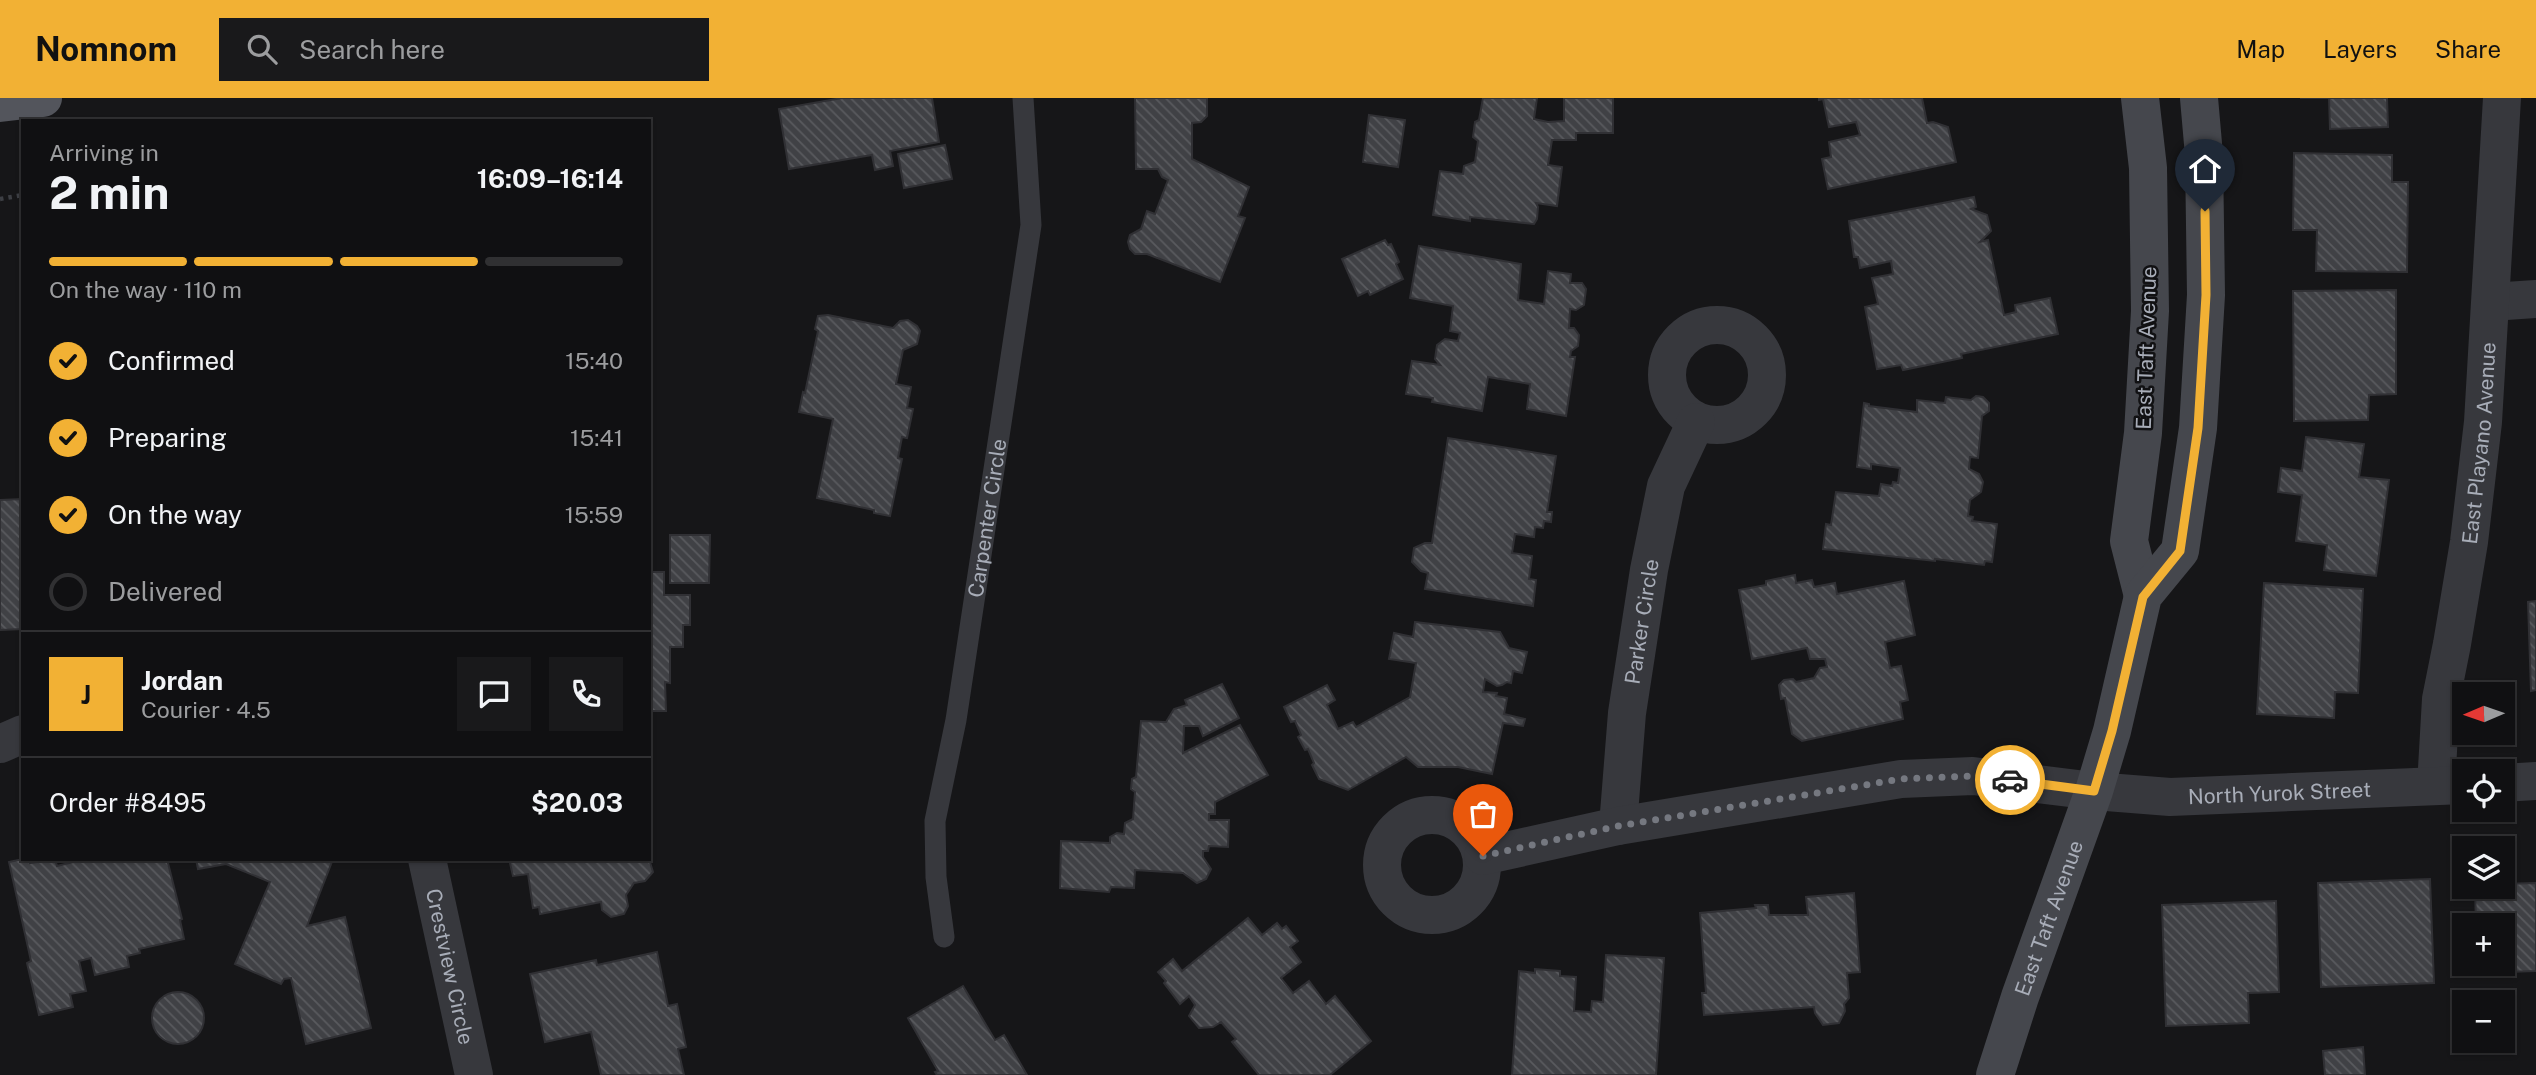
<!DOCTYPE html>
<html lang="en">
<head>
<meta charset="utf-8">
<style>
  :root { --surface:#101012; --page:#19191b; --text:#f1f3f6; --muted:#9c9d9f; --line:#303032; --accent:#f2b134 }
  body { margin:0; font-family:"Public Sans",sans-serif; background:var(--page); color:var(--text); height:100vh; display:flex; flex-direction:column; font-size:26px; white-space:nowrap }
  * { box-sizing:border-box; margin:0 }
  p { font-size:23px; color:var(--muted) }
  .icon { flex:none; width:38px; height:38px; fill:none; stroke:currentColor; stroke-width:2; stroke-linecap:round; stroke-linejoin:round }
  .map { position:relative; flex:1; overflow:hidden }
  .side { position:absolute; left:21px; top:21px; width:630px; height:742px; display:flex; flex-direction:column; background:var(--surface); border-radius:0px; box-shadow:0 2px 5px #0004,0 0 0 2px var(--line) }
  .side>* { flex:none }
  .needle { width:46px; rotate:268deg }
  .fabs { position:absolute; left:2452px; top:584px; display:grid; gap:14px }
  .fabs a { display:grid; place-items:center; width:63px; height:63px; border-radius:0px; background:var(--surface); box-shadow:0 2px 5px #0004,0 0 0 2px var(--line); font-size:35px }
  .pin { position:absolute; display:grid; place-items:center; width:60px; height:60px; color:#fff; margin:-72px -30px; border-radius:50% 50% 50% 0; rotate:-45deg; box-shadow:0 0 7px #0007 }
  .pin .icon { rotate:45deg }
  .courier { position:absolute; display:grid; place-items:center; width:70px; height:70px; margin:-35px; border:5px solid #f2b134; border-radius:50%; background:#fff; color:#222; box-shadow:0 2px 9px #0007 }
  .head em { font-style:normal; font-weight:700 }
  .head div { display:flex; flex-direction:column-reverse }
  .head { display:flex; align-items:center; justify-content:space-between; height:119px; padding:0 28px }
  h1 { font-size:46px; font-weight:700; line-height:52px }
  .bar { display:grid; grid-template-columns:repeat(4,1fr); gap:10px 7px; align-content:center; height:84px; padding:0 28px }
  .bar i { height:9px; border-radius:5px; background:var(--line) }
  .bar .current { background:var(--accent) }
  .bar p { grid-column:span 4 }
  .line { display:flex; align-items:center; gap:18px; padding:0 28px; border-top:2px solid var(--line) }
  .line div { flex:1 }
  .round { display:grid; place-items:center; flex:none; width:74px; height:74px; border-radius:0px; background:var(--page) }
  ol { padding:0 28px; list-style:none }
  li { display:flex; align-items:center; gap:21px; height:77px }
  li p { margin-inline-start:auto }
  li .icon { padding:7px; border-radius:50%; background:var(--accent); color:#111; stroke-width:4 }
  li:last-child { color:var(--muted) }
  li i { width:38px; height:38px; border:4px solid var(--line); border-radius:50% }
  header { display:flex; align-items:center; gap:42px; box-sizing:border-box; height:98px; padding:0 35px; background:var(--accent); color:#111 }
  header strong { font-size:33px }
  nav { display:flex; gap:38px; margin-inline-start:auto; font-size:24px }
  .search { width:490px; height:63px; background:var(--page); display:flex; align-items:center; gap:18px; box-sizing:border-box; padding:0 24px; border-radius:0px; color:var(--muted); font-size:26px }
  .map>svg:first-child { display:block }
</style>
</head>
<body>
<header>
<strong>Nomnom</strong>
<div class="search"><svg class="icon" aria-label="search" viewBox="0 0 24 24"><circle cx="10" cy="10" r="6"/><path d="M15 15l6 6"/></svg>Search here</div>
<nav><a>Map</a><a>Layers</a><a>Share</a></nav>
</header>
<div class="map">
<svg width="2536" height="977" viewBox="0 0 2536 977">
  <defs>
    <pattern id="building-back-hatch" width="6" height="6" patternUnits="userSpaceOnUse" patternTransform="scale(1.75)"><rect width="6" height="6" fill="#404145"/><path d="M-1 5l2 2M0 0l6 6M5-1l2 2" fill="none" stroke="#595a5e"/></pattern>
  </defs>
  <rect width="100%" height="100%" fill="#161618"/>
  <!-- building -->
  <g fill="url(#building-back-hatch)" stroke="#303034" stroke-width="2">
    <path d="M842 0H932L939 44 890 53 893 68 875 72 872 57 789 71 779 11Z"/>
    <path d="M1135 0H1207V18L1201 24 1192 25V61L1249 89 1238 118 1245 120 1220 184 1147 156H1135L1130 151 1128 144 1130 137 1141 131 1147 113 1155 116 1168 82 1162 79 1158 71H1136Z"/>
    <path d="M1483 0H1537L1534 21 1548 24 1564 23V0H1613V35H1576V42H1552L1548 67 1562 69 1557 108 1536 105 1538 109 1537 121 1534 126 1470 119V123L1433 117 1440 73 1463 76 1464 68 1475 64 1478 43 1473 39 1475 24 1479 22Z"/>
    <path d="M1819 0H1922L1927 25 1933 24 1948 29 1956 64 1828 91 1822 61 1831 59 1829 44 1860 37 1856 24 1829 29 1823 1 1819 2Z"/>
    <path d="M2300 0H2387L2388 29 2330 31 2329 0Z"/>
    <path d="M1369 17 1405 22 1398 69 1363 64Z"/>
    <path d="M945 47 952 81 904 90 898 56Z"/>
    <path d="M2294 55 2392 57V84H2408L2407 174 2316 173 2317 132H2293Z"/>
    <path d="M1974 99 1976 109 1971 111 1987 117 1991 133 1980 144 1988 142 2004 217 2016 214 2015 207 2050 200 2058 236 1961 256 1962 260 1903 272 1901 267 1877 271 1865 209 1878 206 1872 180 1893 176 1891 163 1860 170 1858 159H1854L1849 123Z"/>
    <path d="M1385 142 1388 147 1391 146 1399 164 1396 166 1403 181 1370 197 1368 193 1358 198 1342 161Z"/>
    <path d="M1419 148 1521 166 1518 202 1544 206 1548 173 1571 176 1570 185H1582L1586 191 1584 207 1576 212 1570 211 1569 230H1574L1579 237 1578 248 1571 253 1570 259H1575L1566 318 1527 311 1530 286 1488 279 1482 313 1432 304 1433 300 1406 296 1412 263 1440 267 1435 261 1437 247 1445 241 1458 243 1460 235 1450 233 1453 208 1410 200Z"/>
    <path d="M2396 192V296L2369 297 2368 322 2294 323 2293 193Z"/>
    <path d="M828 217 893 230 900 223 908 222 917 228 920 233 917 246 903 252 896 286 911 289 907 310 913 311 907 340 902 339 898 360 902 361 890 418 874 415V412L817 400 833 321 799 314 803 294 805 295 818 233 815 231 818 218Z"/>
    <path d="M1976 298 1983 299 1989 305V313L1982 318 1978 360 1970 359 1969 371 1979 376 1983 384 1981 394 1970 402 1968 418 1973 419 1972 423 1997 426 1992 464 1985 463 1984 467 1935 461V463L1823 451 1826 426 1831 427 1836 394 1879 398 1881 386 1892 388 1893 384 1898 385 1900 370 1871 366V371L1857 369 1864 305 1869 306V308L1917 314V302L1945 305 1946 299 1971 302Z"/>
    <path d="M2306 339 2364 346 2359 379 2389 382 2376 478 2324 472 2327 447 2296 443 2302 397 2278 394 2281 370 2302 373Z"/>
    <path d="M1448 340 1556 358 1547 414H1552L1551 424 1544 423 1543 430 1535 429 1534 439 1515 436 1512 455 1532 458 1529 481 1536 482 1533 508 1425 491 1428 475 1421 473 1412 464 1414 450 1425 445H1432Z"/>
    <path d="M23 401V531L0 532V402Z"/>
    <path d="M670 437H710L709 485H670Z"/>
    <path d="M649 474H664V497H690V527H683V549H670V585L665 584 666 613H652V616H649Z"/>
    <path d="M1795 477 1796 485 1812 482 1814 489 1835 485 1837 496 1904 483 1915 537 1885 544 1890 570 1901 568 1908 602 1900 604 1903 621 1802 643 1792 636 1785 600 1781 601 1779 587 1784 582 1793 581 1796 584 1814 580 1820 570 1827 569 1825 561H1810L1807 550 1752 561 1739 492 1766 487V483Z"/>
    <path d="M2264 485 2363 491 2358 595 2335 594 2334 620 2257 616Z"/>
    <path d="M2536 503V592L2531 593 2528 504Z"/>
    <path d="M1415 524 1500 534 1509 550 1527 554 1522 575 1513 573 1511 585 1507 584 1502 587 1497 588 1485 581 1483 594 1497 595 1496 598 1507 600 1504 616 1525 621 1523 628 1503 625 1492 676 1458 669H1418L1406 659 1348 692 1319 681 1312 667 1314 665 1308 651 1305 652 1298 639 1301 637 1295 623 1291 624 1284 609 1327 587 1335 602 1327 607 1338 631 1353 624 1356 629 1410 599 1416 565 1389 561 1394 535 1413 539Z"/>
    <path d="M1222 586 1239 620 1203 638 1199 628H1184L1183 655 1240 627 1268 677 1215 704V716H1209V722H1229L1228 749 1209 748 1208 753H1203V759L1211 771 1206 781 1197 785 1183 775 1135 772 1134 790 1111 789 1109 794 1060 790 1061 743 1110 745V739L1117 735 1124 736 1125 725 1133 721 1135 694 1131 691 1132 681 1136 679 1141 623 1166 624 1174 611 1187 607 1185 602Z"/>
    <path d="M23 761H30V765L55 761 57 768 85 761H167L182 821 180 822 184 841 139 851 140 855 127 858 129 869 95 877 91 860 79 863 86 893 70 896 73 909 39 917 27 865 31 863 9 764Z"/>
    <path d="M196 761H333L307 828 345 819 371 930 306 946 291 880 284 881 281 886 235 866 270 784 226 766 198 771Z"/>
    <path d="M509 761H649L653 774 645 783 634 785 626 797 628 808 624 816 611 819 602 812 601 804 540 816 539 809 533 810 528 776 513 778Z"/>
    <path d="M2430 781 2434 885 2321 889 2318 785Z"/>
    <path d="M2536 785V873L2507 874 2502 828H2476L2475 789H2502V786Z"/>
    <path d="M1854 795 1860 874 1847 875 1849 900 1844 906 1845 913 1839 925 1823 927 1815 915 1814 909 1704 917 1702 895H1706L1700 815 1756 810 1755 807H1768L1769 817H1808L1806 799Z"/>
    <path d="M2276 803 2279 894 2248 895 2249 925 2166 928 2162 807Z"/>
    <path d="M1248 820 1262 837 1277 825 1282 831 1286 828 1298 843 1290 849 1301 864 1281 880 1293 895 1309 883 1326 906 1335 898 1371 943 1330 977H1259L1232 944 1236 941 1221 924 1213 929 1199 930 1189 918 1195 907 1189 898 1180 906 1164 885 1166 883 1158 874 1173 861 1182 873Z"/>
    <path d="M657 854 668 908 677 906 686 949 678 951 684 977H601L591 934 545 944 530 876 596 862 597 867Z"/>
    <path d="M1606 857 1664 860 1656 977H1512L1519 873 1535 875V871L1560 873V878L1576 879 1574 913 1591 914 1592 903 1603 904Z"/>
    <path d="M963 888 995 942 1004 937 1027 977H937L935 974 938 973 908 920Z"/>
    <circle cx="178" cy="920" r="26"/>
    <path d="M2363 949 2365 977H2325L2323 953Z"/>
  </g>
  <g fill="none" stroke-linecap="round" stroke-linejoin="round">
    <!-- path -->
    <path stroke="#3d3f44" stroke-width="4.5" stroke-dasharray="3.5 5" stroke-linecap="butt" d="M0 101 23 97"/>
    <!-- lane -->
    <path stroke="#37383d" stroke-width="21" id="s1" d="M944 839 936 779 935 723 956 622 1031 127 1023 0"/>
    <!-- street -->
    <g stroke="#37383d" stroke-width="38">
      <path d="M2491 204 2536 201"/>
      <circle cx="1717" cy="277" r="50"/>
      <path d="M0 646 23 636"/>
      <path d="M2502 685 2536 683"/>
      <path id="s2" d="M2436 688 2441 601 2452 546 2469 444 2483 324 2502 0"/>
      <circle cx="1432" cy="767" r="50"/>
      <path id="s3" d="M1618 728 1627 615 1649 472 1666 388 1696 324"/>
      <path id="s4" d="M1483 758 1618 728 1901 681 1973 678 2094 693 2170 699 2464 687"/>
      <path id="s5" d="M427 761 474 977"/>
    </g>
    <!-- secondary -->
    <g stroke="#45474d" stroke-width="38">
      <path d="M2140 0 2148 70 2150 213 2143 335 2129 443 2143 498"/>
      <path id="s6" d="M1995 977 2020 899 2094 693 2112 633 2143 498 2180 453 2198 330 2206 197 2204 57 2199 0"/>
    </g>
    <!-- primary -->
    <path stroke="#53555c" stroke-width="38" d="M0 5 43 0"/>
  </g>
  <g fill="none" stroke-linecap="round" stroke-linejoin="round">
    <!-- done -->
    <path stroke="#757880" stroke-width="7" stroke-dasharray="0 12.6" d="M1483 758 1618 728 1901 681 1973 678 2010 682"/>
    <!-- route -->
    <path stroke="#f2b134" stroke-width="9" d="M2010 682 2094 693 2112 633 2143 499 2180 453 2198 330 2206 197 2205 113"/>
  </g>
  <g text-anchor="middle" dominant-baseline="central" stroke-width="5" stroke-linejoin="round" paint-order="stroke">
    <!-- street labels -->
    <g font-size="21" fill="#a8adb8" stroke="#111113">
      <text transform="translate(2146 250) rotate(-88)">East Taft Avenue</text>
      <text stroke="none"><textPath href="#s2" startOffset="346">East Playano Avenue</textPath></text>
      <text stroke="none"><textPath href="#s1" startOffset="424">Carpenter Circle</textPath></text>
      <text stroke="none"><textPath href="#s3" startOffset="206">Parker Circle</textPath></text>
      <text stroke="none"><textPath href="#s4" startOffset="805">North Yurok Street</textPath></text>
      <text stroke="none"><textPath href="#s6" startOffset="166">East Taft Avenue</textPath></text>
      <text stroke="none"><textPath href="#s5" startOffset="110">Crestview Circle</textPath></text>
    </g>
  </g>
</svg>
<div class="fabs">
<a><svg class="needle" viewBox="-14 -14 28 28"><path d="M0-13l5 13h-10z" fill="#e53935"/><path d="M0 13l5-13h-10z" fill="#9c9d9f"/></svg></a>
<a><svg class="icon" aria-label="locate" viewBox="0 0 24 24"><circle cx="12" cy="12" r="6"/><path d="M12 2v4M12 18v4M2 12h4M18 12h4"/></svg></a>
<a><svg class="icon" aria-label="layers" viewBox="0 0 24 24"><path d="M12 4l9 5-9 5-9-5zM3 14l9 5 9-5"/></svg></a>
<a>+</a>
<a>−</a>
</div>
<div class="pin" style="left:1483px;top:758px;background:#ea580c"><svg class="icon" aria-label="bag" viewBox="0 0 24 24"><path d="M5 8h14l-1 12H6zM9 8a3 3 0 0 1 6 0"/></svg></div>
<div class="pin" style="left:2205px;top:113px;background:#1f2937"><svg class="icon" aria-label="home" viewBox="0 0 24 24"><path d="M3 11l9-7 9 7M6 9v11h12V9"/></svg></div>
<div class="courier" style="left:2010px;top:682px"><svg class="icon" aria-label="car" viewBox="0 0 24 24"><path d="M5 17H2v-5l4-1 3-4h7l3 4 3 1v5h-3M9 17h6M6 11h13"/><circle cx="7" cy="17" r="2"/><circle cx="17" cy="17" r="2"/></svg></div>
<section class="side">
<div class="head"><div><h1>2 min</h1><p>Arriving in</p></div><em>16:09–16:14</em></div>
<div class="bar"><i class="current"></i><i class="current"></i><i class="current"></i><i></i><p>On the way · 110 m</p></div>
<ol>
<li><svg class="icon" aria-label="check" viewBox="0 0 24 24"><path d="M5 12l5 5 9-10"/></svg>Confirmed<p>15:40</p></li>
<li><svg class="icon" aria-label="check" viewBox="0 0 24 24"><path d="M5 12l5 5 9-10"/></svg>Preparing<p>15:41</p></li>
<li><svg class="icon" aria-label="check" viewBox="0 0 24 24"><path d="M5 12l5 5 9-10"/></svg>On the way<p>15:59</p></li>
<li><i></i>Delivered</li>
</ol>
<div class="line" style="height:126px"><b class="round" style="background:var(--accent);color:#111">J</b><div><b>Jordan</b><p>Courier · 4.5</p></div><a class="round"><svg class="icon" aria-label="chat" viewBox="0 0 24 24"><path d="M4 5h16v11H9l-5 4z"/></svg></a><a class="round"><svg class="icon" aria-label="phone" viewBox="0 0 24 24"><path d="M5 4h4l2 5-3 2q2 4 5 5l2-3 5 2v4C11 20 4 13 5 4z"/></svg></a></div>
<div class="line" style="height:91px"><div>Order #8495</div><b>$20.03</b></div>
</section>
</div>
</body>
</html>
